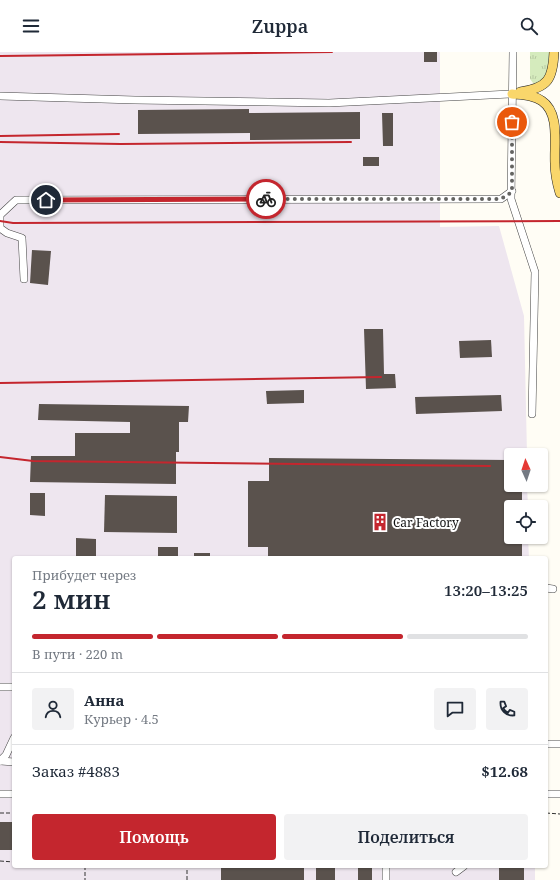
<!DOCTYPE html>
<html lang="ru">
<head>
<meta charset="utf-8">
<style>
  :root { --surface:#fff; --page:#f2f2f3; --text:#1f2937; --muted:#747a83; --line:#e0e1e3; --accent:#c4262e }
  body { margin:0; font-family:"Noto Serif",serif; background:var(--page); color:var(--text); height:100vh; display:flex; flex-direction:column; font-size:15px; white-space:nowrap }
  * { box-sizing:border-box; margin:0 }
  p { font-size:13px; color:var(--muted) }
  .icon { flex:none; width:22px; height:22px; fill:none; stroke:currentColor; stroke-width:2; stroke-linecap:round; stroke-linejoin:round }
  .map { position:relative; flex:1; overflow:hidden }
  .side { position:absolute; left:12px; top:504px; width:536px; height:312px; display:flex; flex-direction:column; background:var(--surface); border-radius:4px; box-shadow:0 1px 3px #0004 }
  .side>* { flex:none }
  .needle { width:26px; rotate:357deg }
  .fabs { position:absolute; left:504px; top:396px; display:grid; gap:8px }
  .fabs a { display:grid; place-items:center; width:44px; height:44px; border-radius:4px; background:var(--surface); box-shadow:0 1px 3px #0004; font-size:20px }
  .pin { position:absolute; display:grid; place-items:center; width:34px; height:34px; color:#fff; margin:-17px; border:2px solid #fff; border-radius:50%; box-shadow:0 1px 4px #0007 }
  .courier { position:absolute; display:grid; place-items:center; width:40px; height:40px; margin:-20px; border:3px solid #c4262e; border-radius:50%; background:#fff; color:#222; box-shadow:0 1px 5px #0007 }
  .summary em { font-style:normal; font-weight:600 }
  .summary div { display:flex; flex-direction:column-reverse }
  .summary { display:flex; align-items:center; justify-content:space-between; height:68px; padding:0 20px }
  h1 { font-size:26px; font-weight:600; line-height:30px }
  .bar { display:grid; grid-template-columns:repeat(4,1fr); gap:6px 4px; align-content:center; height:48px; padding:0 20px }
  .bar i { height:5px; border-radius:3px; background:var(--line) }
  .bar .current { background:var(--accent) }
  .bar p { grid-column:span 4 }
  .line { display:flex; align-items:center; gap:10px; padding:0 20px; border-top:1px solid var(--line) }
  .line div { flex:1 }
  .round { display:grid; place-items:center; flex:none; width:42px; height:42px; border-radius:4px; background:var(--page) }
  .button { display:flex; gap:8px; margin-top:auto; padding:8px 20px }
  .button a { flex:1; height:46px; border-radius:4px; background:var(--accent); color:#fff; font-size:16px; font-weight:600; line-height:46px; text-align:center }
  .button a+a { background:var(--page); color:var(--text) }
  header { display:flex; justify-content:space-between; align-items:center; height:52px; padding:0 20px; background:var(--surface); font-size:18px; font-weight:600 }
  .map>svg:first-child { display:block }
</style>
</head>
<body>
<header><svg class="icon" aria-label="menu" viewBox="0 0 24 24"><path d="M4 6h16M4 12h16M4 18h16"/></svg>Zuppa<svg class="icon" aria-label="search" viewBox="0 0 24 24"><circle cx="10" cy="10" r="6"/><path d="M15 15l6 6"/></svg></header>
<div class="map">
<svg width="560" height="828" viewBox="0 0 560 828">
  <defs>
    <pattern id="grass-tufts" width="24" height="20" patternUnits="userSpaceOnUse"><rect width="24" height="20" fill="#d5ebbd"/><path d="M3 7l-1-3M5 7V3M7 7l1-3M15 17l-1-3M17 17v-4M19 17l1-3" fill="none" stroke="#b6c8a1"/></pattern>
  </defs>
  <rect width="100%" height="100%" fill="#fffdf5"/>
  <!-- industrial -->
  <path fill="#eee6ef" d="M0 0H440V175L499 174 524 264 527 403H511V433H527L528 455H511V485H528L529 506H14V814H535V828H0Z"/>
  <!-- grass -->
  <path fill="url(#grass-tufts)" d="M530 0H551L548 23 539 31H533L530 27Z"/>
  <!-- building -->
  <g fill="#5a524d">
    <rect x="424" y="0" width="13" height="10"/>
    <path d="M249 57V61L360 60V87L250 88V81L138 82V58Z"/>
    <path d="M382 61H393V94H383Z"/>
    <rect x="363" y="105" width="16" height="9"/>
    <path d="M32 198 51 199 48 233 30 231Z"/>
    <path d="M364 277H383L384 322H395L396 336 366 337Z"/>
    <path d="M491 288 492 305 460 306 459 289Z"/>
    <path d="M304 338V351L267 352 266 339Z"/>
    <path d="M501 343 502 359 416 362 415 345Z"/>
    <path d="M39 352 189 354 188 370H179V400H176V432L30 430 31 404H75V381H130V370L38 368Z"/>
    <path d="M269 406 511 408V433H522V455H511V485H522V506H268V495H248V429H269Z"/>
    <path d="M30 441H45V464L30 463Z"/>
    <path d="M105 443 177 444V481L104 480Z"/>
    <path d="M76 486 96 487V506H76Z"/>
    <rect x="158" y="495" width="20" height="11"/>
    <rect x="194" y="501" width="16" height="5"/>
    <rect x="0" y="770" width="14" height="28"/>
    <rect x="221" y="814" width="83" height="14"/>
    <rect x="316" y="814" width="19" height="14"/>
    <rect x="358" y="814" width="14" height="14"/>
    <rect x="499" y="814" width="25" height="14"/>
  </g>
  <g fill="none" stroke-linecap="round" stroke-linejoin="round">
    <!-- minor casing -->
    <g stroke="#444" stroke-width="8">
      <g id="minor">
        <path d="M513 0 511 147 535 220 532 362"/>
        <path d="M0 44 135 48 329 51 512 42"/>
        <path d="M24 227 22 186 7 181 0 176V163L16 148 501 147 512 139"/>
        <path d="M546 536 553 537"/>
        <path d="M0 635H14"/>
        <path d="M546 692H560"/>
        <path d="M0 709 6 703 14 686"/>
        <path d="M1 709 14 710"/>
        <path d="M0 742H14"/>
        <path d="M546 742H560"/>
        <path d="M386 814V828"/>
        <path d="M456 820 464 814"/>
      </g>
    </g>
    <!-- major casing -->
    <g stroke="#222" stroke-width="10">
      <g id="major">
        <path d="M520 40C548 36 553 27 554 0"/>
        <path d="M512 42C523 43 534 43 542 49 560 61 554 92 555 111 555 121 557 131 560 141"/>
      </g>
    </g>
    <!-- path -->
    <g stroke="#333" stroke-width="1" stroke-dasharray="4 2" stroke-linecap="butt">
      <path d="M0 761H14"/>
      <path d="M546 761 560 762"/>
      <path d="M0 809 14 810"/>
      <path d="M85 814V828"/>
      <path d="M187 828V814"/>
    </g>
    <!-- minor -->
    <use href="#minor" stroke="#fff" stroke-width="7"/>
    <!-- major -->
    <use href="#major" stroke="#f9d66b" stroke-width="9"/>
    <!-- rail -->
    <g stroke="#c4262e" stroke-width="2">
      <path d="M0 4 332 0"/>
      <path d="M0 84 119 82"/>
      <path d="M0 90 121 92 351 90"/>
      <path d="M0 169 13 171 560 169"/>
      <path d="M0 331 381 325"/>
      <path d="M0 405 33 409 490 414"/>
    </g>
  </g>
  <g fill="none" stroke-linecap="round" stroke-linejoin="round">
    <!-- done -->
    <path stroke="#646461" stroke-width="4" stroke-dasharray="0 7.2" d="M266 147H501L512 140V70"/>
    <!-- route -->
    <path stroke="#c4262e" stroke-width="5" d="M46 148 266 147"/>
  </g>
  <!-- icons -->
  <defs>
    <g id="building-bare" transform="scale(1.38)"><path d="M-4-6H4V6H1V3H-1V6H-4ZM-2.5-4.3h1.7v1.8h-1.7ZM.8-4.3h1.7v1.8H.8ZM-2.5-1h1.7V.8h-1.7ZM.8-1h1.7V.8H.8Z" fill="#c4262e" stroke="#fff" stroke-width="2.5" paint-order="stroke"/></g>
  </defs>
  <g fill-rule="evenodd">
    <use href="#building-bare" x="380" y="470"/>
  </g>
  <g text-anchor="middle" dominant-baseline="central" stroke-width="4" stroke-linejoin="round" paint-order="stroke">
    <!-- poi labels -->
    <g font-size="12" fill="#111" stroke="#fff" text-anchor="start">
      <text x="393" y="470">Car Factory</text>
    </g>
  </g>
</svg>
<div class="fabs">
<a><svg class="needle" viewBox="-14 -14 28 28"><path d="M0-13l5 13h-10z" fill="#e53935"/><path d="M0 13l5-13h-10z" fill="#747a83"/></svg></a>
<a><svg class="icon" aria-label="locate" viewBox="0 0 24 24"><circle cx="12" cy="12" r="6"/><path d="M12 2v4M12 18v4M2 12h4M18 12h4"/></svg></a>
</div>
<div class="pin" style="left:512px;top:70px;background:#ea580c"><svg class="icon" aria-label="bag" viewBox="0 0 24 24"><path d="M5 8h14l-1 12H6zM9 8a3 3 0 0 1 6 0"/></svg></div>
<div class="pin" style="left:46px;top:148px;background:#1f2937"><svg class="icon" aria-label="home" viewBox="0 0 24 24"><path d="M3 11l9-7 9 7M6 9v11h12V9"/></svg></div>
<div class="courier" style="left:266px;top:147px"><svg class="icon" aria-label="bike" viewBox="0 0 24 24"><circle cx="6" cy="16" r="4"/><circle cx="18" cy="16" r="4"/><path d="M6 16l4-8h5l3 8M10 8l3 8H6M13 5h3"/></svg></div>
<section class="side">
<div class="summary"><div><h1>2 мин</h1><p>Прибудет через</p></div><em>13:20–13:25</em></div>
<div class="bar"><i class="current"></i><i class="current"></i><i class="current"></i><i></i><p>В пути · 220 m</p></div>
<div class="line" style="height:72px"><a class="round"><svg class="icon" aria-label="person" viewBox="0 0 24 24"><circle cx="12" cy="8" r="4"/><path d="M4 21q1-7 8-7t8 7"/></svg></a><div><b>Анна</b><p>Курьер · 4.5</p></div><a class="round"><svg class="icon" aria-label="chat" viewBox="0 0 24 24"><path d="M4 5h16v11H9l-5 4z"/></svg></a><a class="round"><svg class="icon" aria-label="phone" viewBox="0 0 24 24"><path d="M5 4h4l2 5-3 2q2 4 5 5l2-3 5 2v4C11 20 4 13 5 4z"/></svg></a></div>
<div class="line" style="height:52px"><div>Заказ #4883</div><b>$12.68</b></div>
<div class="button"><a>Помощь</a><a>Поделиться</a></div>
</section>
</div>
</body>
</html>
